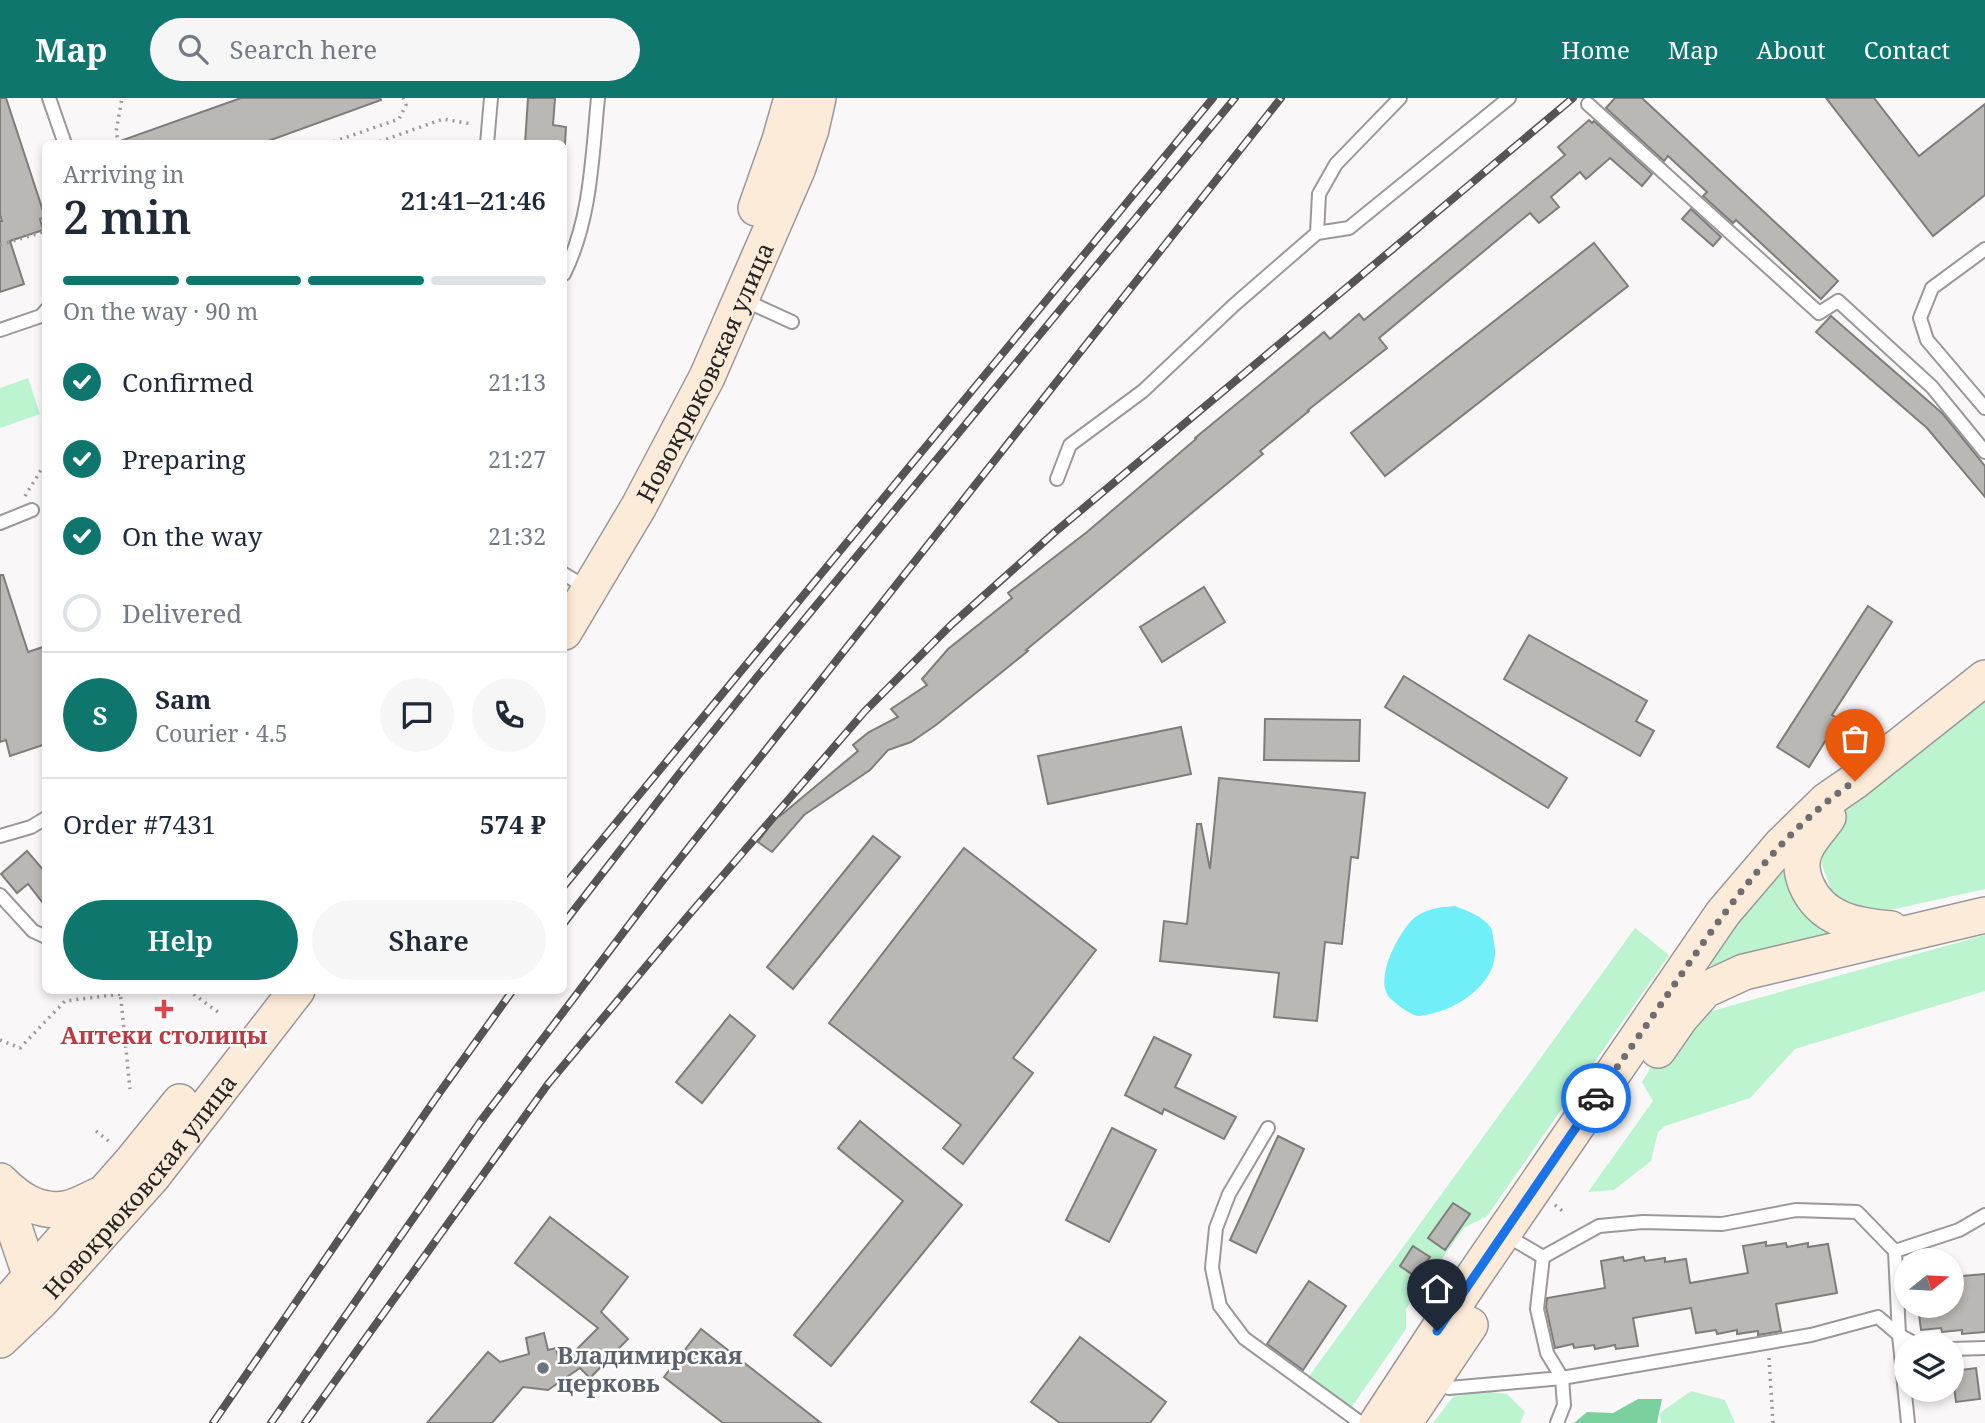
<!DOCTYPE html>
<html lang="en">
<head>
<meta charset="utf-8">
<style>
  :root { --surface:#fff; --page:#f6f6f7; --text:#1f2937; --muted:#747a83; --line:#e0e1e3; --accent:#0f766e }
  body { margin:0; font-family:"Noto Serif",serif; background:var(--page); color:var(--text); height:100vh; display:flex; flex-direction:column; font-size:26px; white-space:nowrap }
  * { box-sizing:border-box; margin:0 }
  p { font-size:23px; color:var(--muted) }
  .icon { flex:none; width:38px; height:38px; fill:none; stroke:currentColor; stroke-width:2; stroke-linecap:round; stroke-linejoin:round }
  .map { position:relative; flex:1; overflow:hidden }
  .sheet { position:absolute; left:42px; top:42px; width:525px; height:854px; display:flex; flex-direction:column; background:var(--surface); border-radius:10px; box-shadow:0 4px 10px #0003 }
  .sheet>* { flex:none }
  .needle { width:46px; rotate:72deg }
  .tools { position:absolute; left:1894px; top:1150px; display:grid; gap:14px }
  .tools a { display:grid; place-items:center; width:70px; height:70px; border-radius:50%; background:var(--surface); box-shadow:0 4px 10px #0003; font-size:35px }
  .pin { position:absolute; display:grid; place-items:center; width:60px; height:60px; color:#fff; margin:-72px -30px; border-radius:50% 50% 50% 0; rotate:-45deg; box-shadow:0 0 7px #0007 }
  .pin .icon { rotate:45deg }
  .courier { position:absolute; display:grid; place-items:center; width:70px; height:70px; margin:-35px; border:5px solid #1a73e8; border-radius:50%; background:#fff; color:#222; box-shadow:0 2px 9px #0007 }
  .summary em { font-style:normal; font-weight:600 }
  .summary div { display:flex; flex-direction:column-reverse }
  .summary { display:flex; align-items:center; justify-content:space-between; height:119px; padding:0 21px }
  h1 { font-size:46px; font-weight:600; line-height:52px }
  .bar { display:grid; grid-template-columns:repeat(4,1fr); gap:10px 7px; align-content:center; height:84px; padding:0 21px }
  .bar i { height:9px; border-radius:5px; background:var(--line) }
  .bar .selected { background:var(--accent) }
  .bar p { grid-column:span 4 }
  .line { display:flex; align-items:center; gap:18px; padding:0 21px; border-top:2px solid var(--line) }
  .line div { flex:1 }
  .round { display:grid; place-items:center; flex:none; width:74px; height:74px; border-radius:37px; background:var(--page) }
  ol { padding:0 21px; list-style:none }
  li { display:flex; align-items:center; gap:21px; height:77px }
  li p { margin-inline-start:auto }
  li .icon { padding:7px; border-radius:50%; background:var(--accent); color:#fff; stroke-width:4 }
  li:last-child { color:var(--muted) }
  li i { width:38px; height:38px; border:4px solid var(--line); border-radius:50% }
  .cta { display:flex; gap:14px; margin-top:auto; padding:14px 21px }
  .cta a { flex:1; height:80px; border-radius:42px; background:var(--accent); color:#fff; font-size:28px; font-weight:600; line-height:80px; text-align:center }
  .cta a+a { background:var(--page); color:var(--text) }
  header { display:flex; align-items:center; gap:42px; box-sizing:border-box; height:98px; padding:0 35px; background:var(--accent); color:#fff }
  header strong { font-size:33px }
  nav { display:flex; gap:38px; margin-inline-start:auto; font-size:24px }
  .search { width:490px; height:63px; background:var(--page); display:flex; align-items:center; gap:18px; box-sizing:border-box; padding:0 24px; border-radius:38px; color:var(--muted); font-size:26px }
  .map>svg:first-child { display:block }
</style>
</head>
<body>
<header>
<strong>Map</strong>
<div class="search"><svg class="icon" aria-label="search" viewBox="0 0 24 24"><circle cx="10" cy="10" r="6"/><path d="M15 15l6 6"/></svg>Search here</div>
<nav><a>Home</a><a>Map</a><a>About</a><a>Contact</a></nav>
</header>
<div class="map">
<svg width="1985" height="1325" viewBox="0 0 1985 1325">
  <rect width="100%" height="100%" fill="#faf7f9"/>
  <!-- green -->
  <g fill="#bbf4cf">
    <path d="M28 280 40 316 0 330V290Z"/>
    <path d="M1985 597V791L1886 813 1858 815 1834 800 1822 767 1825 735 1856 699Z"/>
    <path d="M1783 774 1799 800 1838 837 1779 849 1702 870 1745 816Z"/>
    <path d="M1635 830 1669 857 1487 1118 1464 1130 1406 1211V1231L1351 1310 1307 1281Z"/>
    <path d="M1985 837V893L1795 951 1750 1000 1665 1028 1658 1034 1651 1063 1614 1092 1588 1094 1653 1003 1642 984 1670 938 1694 918Z"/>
    <path d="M1483 1293 1507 1296 1525 1314 1520 1325H1433L1453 1299Z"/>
    <path d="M1691 1293 1725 1302 1735 1325H1661L1660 1315Z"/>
  </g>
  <!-- forest -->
  <path fill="#7bd19d" d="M1638 1301H1662L1657 1325H1574L1587 1314 1613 1315Z"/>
  <!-- water -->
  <path fill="#71eff9" d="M1455 808C1467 813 1483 818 1491 830 1493 833 1493 841 1494 845 1502 880 1463 908 1434 915 1429 916 1422 918 1418 918 1408 916 1398 907 1391 901 1372 883 1399 834 1414 820 1425 811 1441 809 1455 808Z"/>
  <!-- building -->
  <g fill="#bab8b5" stroke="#7f7d7a" stroke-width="2">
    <path d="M0 0H6L45 119 40 121 43 132 10 143 24 186 0 194V123H2L0 117Z"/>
    <path d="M241 0H380L381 2 260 46H121L120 43Z"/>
    <path d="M528 0H555L553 27 566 29 565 46H525Z"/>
    <path d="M1615 0H1642L1838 183 1821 201 1736 122 1733 125 1703 98 1707 94 1668 58 1664 63 1606 10Z"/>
    <path d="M1826 0H1874L1919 58 1985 6V97L1933 138Z"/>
    <path d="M1589 22 1592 25 1594 23 1652 76 1642 88 1610 60 1586 81 1580 74 1551 99 1559 109 1539 125 1530 115 1379 240 1387 250 1308 312 1309 313 1260 353 1263 356 1026 552 1028 553 936 627 911 644 888 652 870 672 804 717 772 754 758 744 779 716 780 718 858 653 853 647 869 634 898 619 891 611 927 587 922 581 948 551 1012 500 1008 495 1087 434 1196 341 1195 340 1324 234 1330 241 1359 216 1364 222 1565 57 1558 49Z"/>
    <path d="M1691 111 1721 139 1713 148 1682 121Z"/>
    <path d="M1594 145 1628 188 1385 378 1351 335Z"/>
    <path d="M1831 218 1943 316 1985 368V399L1927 330 1816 234Z"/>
    <path d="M0 477H3L28 554 46 548V646L10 658 6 642 0 644Z"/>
    <path d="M1204 489 1225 524 1162 564 1140 529Z"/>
    <path d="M1868 508 1892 524 1832 617 1839 621 1809 669 1777 649Z"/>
    <path d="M1529 537 1647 603 1636 623 1654 633 1640 658 1504 581Z"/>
    <path d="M1404 578 1567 680 1548 710 1385 609Z"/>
    <path d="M1265 621 1360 622 1359 663 1264 662Z"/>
    <path d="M1181 629 1191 676 1048 706 1038 658Z"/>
    <path d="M1219 680 1365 695 1358 760 1351 759 1342 846 1325 844 1317 923 1274 919 1279 875 1160 863 1164 823 1187 826 1197 726H1201L1210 771Z"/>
    <path d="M873 738 900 759 793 891 767 869Z"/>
    <path d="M964 750 1096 852 1013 960 1033 975 963 1066 943 1050 961 1027 829 925Z"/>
    <path d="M27 753 46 775V809L28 786 17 795 1 776Z"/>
    <path d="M730 917 755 938 702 1005 676 984Z"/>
    <path d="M1154 939 1191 957 1175 989 1236 1019 1224 1041 1164 1011 1162 1016 1125 997Z"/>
    <path d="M860 1023 962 1107 831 1268 794 1237 903 1103 838 1050Z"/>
    <path d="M1112 1030 1156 1052 1109 1144 1066 1122Z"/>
    <path d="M1278 1038 1304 1051 1256 1155 1230 1142Z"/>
    <path d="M1453 1105 1470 1116 1445 1152 1428 1140Z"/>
    <path d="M550 1119 628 1179 601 1214 628 1241 590 1280 580 1270 548 1292 523 1289 492 1325H427L488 1254 500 1264 529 1256 526 1240 544 1235 548 1252 556 1250 560 1268 598 1230 515 1165Z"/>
    <path d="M1766 1144V1148L1786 1145 1787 1149 1808 1145V1149L1828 1146 1837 1195 1776 1206 1781 1233 1758 1237V1233L1737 1236V1232L1717 1236 1716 1232 1696 1235 1691 1210 1633 1220 1638 1248 1616 1251 1615 1247 1595 1251 1594 1247 1574 1250 1573 1246 1555 1250 1546 1209 1547 1200 1605 1190 1601 1163 1623 1159 1624 1163 1644 1159 1645 1163 1665 1160V1164L1686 1161 1690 1185 1748 1175 1743 1148Z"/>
    <path d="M1413 1148 1430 1159 1416 1179 1400 1168Z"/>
    <path d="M1985 1176V1234L1962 1236V1232L1942 1234 1941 1230 1921 1232 1918 1208H1951V1179Z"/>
    <path d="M1309 1183 1346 1208 1303 1272 1267 1246Z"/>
    <path d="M701 1231 821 1325H723L664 1279Z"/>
    <path d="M1080 1239 1166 1304 1150 1325H1060L1031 1304Z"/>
    <path d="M1976 1270 1980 1301 1956 1304 1952 1273Z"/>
  </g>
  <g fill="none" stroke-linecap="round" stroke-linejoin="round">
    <!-- lane casing -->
    <g stroke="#9a989a" stroke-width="16">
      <g id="lane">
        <path d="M49 0 65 46"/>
        <path d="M1588 6 1819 215 1838 203 1932 289 1985 354"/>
        <path d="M487 46 491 0"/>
        <path d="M1317 135 1319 96 1336 66 1400 0"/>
        <path d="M1985 151 1932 190 1920 220 1927 242 1985 310"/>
        <path d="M564 176C591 121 592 60 598 0"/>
        <path d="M744 202 792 224"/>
        <path d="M0 232 41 218 46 212"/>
        <path d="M1057 381 1070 347 1143 293 1234 207 1317 135 1349 130 1509 0"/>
        <path d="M0 425 32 412"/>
        <path d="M564 476 587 490"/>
        <path d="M0 738 31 729 46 720"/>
        <path d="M0 797 33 833 46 839"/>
        <path d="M1268 1030 1229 1096 1216 1130 1212 1170 1220 1208 1244 1240 1361 1325"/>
        <path d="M1504 1136 1543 1159 1599 1128 1643 1124 1722 1126 1796 1112 1857 1114 1895 1153 1959 1132 1985 1117"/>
        <path d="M1895 1153 1899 1237 1908 1325"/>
        <path d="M1543 1159 1537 1211 1547 1255 1562 1280 1564 1307 1557 1325"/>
        <path d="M1951 1251 1985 1250"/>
        <path d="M1434 1285 1449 1290 1562 1280 1811 1237 1878 1219 1899 1237 1916 1246"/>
      </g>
    </g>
    <!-- secondary casing -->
    <g stroke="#9a989a" stroke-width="38">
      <g id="secondary">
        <path d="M756 110 780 42 792 0"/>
        <path id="s1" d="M564 534 639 408 707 279 797 72 811 31 818 0"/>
        <path d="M1828 719C1821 730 1808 742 1804 755 1800 766 1802 776 1806 786 1821 822 1856 828 1891 831"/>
        <path d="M1658 952 1681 919 1705 892 1744 874 1985 817"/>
        <path d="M0 1083C18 1101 38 1115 65 1111 77 1109 90 1101 102 1096"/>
        <path d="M0 1088 36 1194"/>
        <path d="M0 1209 9 1203 133 1062 180 1004"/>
        <path id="s2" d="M0 1242 40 1204 152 1079 297 892"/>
        <path d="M1377 1325 1469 1185 1723 815 1781 747 1826 703 1855 683 1985 580"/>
        <path d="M1404 1325 1470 1227"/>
      </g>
    </g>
    <!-- path -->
    <g stroke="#9a989a" stroke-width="3.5" stroke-dasharray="2 5" stroke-linecap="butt">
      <path d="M119 46 116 34 122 0"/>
      <path d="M327 46 399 21 406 7 403 0"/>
      <path d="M373 46 443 21 472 26"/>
      <path d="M0 147 46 133"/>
      <path d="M25 398 46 364"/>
      <path d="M120 892 130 991"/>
      <path d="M188 892 218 914"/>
      <path d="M0 942 20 950 65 903 121 896 127 892"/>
      <path d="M96 1033 111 1045"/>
      <path d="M1555 1107 1565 1115"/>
      <path d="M1769 1260 1773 1325"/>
    </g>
    <!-- lane -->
    <use href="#lane" stroke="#fff" stroke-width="12"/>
    <!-- secondary -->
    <use href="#secondary" stroke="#fdebd9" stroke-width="35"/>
    <!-- rail casing -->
    <g stroke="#565556" stroke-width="8">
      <g id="rail">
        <path d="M564 788 1213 0"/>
        <path d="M564 825 679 676 757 579 1235 0"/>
        <path d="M213 1325 440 994 513 892"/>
        <path d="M271 1325 480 1024 663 782 1281 0"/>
        <path d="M305 1325 548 986 688 818 865 613 951 527 1055 434 1573 0"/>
      </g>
    </g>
    <!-- rail -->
    <use href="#rail" stroke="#fff" stroke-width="5" stroke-dasharray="16" stroke-linecap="butt"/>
  </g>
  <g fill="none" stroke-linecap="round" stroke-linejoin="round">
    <!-- done -->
    <path stroke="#6f6d6f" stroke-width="7" stroke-dasharray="0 12.6" d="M1596 1000C1621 963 1647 927 1672 890 1724 814 1778 735 1855 683"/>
    <!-- route -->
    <path stroke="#1a73e8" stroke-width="9" d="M1437 1233 1596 1000"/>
  </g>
  <!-- markers -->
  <path fill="#e0444e" stroke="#fff" stroke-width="2.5" d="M160.5 900.5h7v7h7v7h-7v7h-7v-7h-7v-7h7z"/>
  <circle fill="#6b7280" stroke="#fff" stroke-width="2.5" cx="543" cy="1270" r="7"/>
  <g text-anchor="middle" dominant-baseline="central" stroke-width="5" stroke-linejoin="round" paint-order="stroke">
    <!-- street labels -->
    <g font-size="24" fill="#242324" stroke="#fff">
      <text stroke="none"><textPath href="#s1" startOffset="296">Новокрюковская улица</textPath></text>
      <text stroke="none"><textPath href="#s2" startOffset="208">Новокрюковская улица</textPath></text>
    </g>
    <!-- health labels -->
    <g font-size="24" font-weight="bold" fill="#be3a42" stroke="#fff">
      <text x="164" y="936">Аптеки столицы</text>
    </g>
    <!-- worship labels -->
    <g font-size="24" font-weight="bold" fill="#5b616d" stroke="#fff" text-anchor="start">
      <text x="557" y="1256">Владимирская<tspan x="557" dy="28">церковь</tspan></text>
    </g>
  </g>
</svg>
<div class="tools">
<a><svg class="needle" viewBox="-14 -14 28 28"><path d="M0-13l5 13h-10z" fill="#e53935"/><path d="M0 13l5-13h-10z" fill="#747a83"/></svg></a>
<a><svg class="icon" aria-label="layers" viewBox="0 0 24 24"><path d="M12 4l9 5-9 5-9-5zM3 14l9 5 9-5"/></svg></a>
</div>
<div class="pin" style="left:1855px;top:683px;background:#ea580c"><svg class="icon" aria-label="bag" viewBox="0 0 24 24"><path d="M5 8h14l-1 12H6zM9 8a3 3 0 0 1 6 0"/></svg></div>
<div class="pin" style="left:1437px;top:1233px;background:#1f2937"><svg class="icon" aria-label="home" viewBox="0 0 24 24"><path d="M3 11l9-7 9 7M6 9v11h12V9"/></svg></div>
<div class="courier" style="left:1596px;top:1000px"><svg class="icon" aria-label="car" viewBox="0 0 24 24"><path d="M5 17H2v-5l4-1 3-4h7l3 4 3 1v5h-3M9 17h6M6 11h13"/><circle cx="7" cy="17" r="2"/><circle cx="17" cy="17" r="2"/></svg></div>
<section class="sheet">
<div class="summary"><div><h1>2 min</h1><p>Arriving in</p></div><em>21:41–21:46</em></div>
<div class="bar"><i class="selected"></i><i class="selected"></i><i class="selected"></i><i></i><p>On the way · 90 m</p></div>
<ol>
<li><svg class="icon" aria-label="check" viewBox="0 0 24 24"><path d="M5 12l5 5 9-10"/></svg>Confirmed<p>21:13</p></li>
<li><svg class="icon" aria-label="check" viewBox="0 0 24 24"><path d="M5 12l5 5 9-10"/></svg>Preparing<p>21:27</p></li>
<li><svg class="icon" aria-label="check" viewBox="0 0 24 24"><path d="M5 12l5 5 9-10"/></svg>On the way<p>21:32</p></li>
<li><i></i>Delivered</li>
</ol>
<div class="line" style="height:126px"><b class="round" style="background:var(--accent);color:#fff">S</b><div><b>Sam</b><p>Courier · 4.5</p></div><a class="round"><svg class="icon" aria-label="chat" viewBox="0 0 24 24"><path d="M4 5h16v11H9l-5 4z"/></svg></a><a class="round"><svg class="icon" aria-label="phone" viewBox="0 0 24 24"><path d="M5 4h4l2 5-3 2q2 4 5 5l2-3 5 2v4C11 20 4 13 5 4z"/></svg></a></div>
<div class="line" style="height:91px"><div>Order #7431</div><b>574 ₽</b></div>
<div class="cta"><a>Help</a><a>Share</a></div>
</section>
</div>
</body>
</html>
